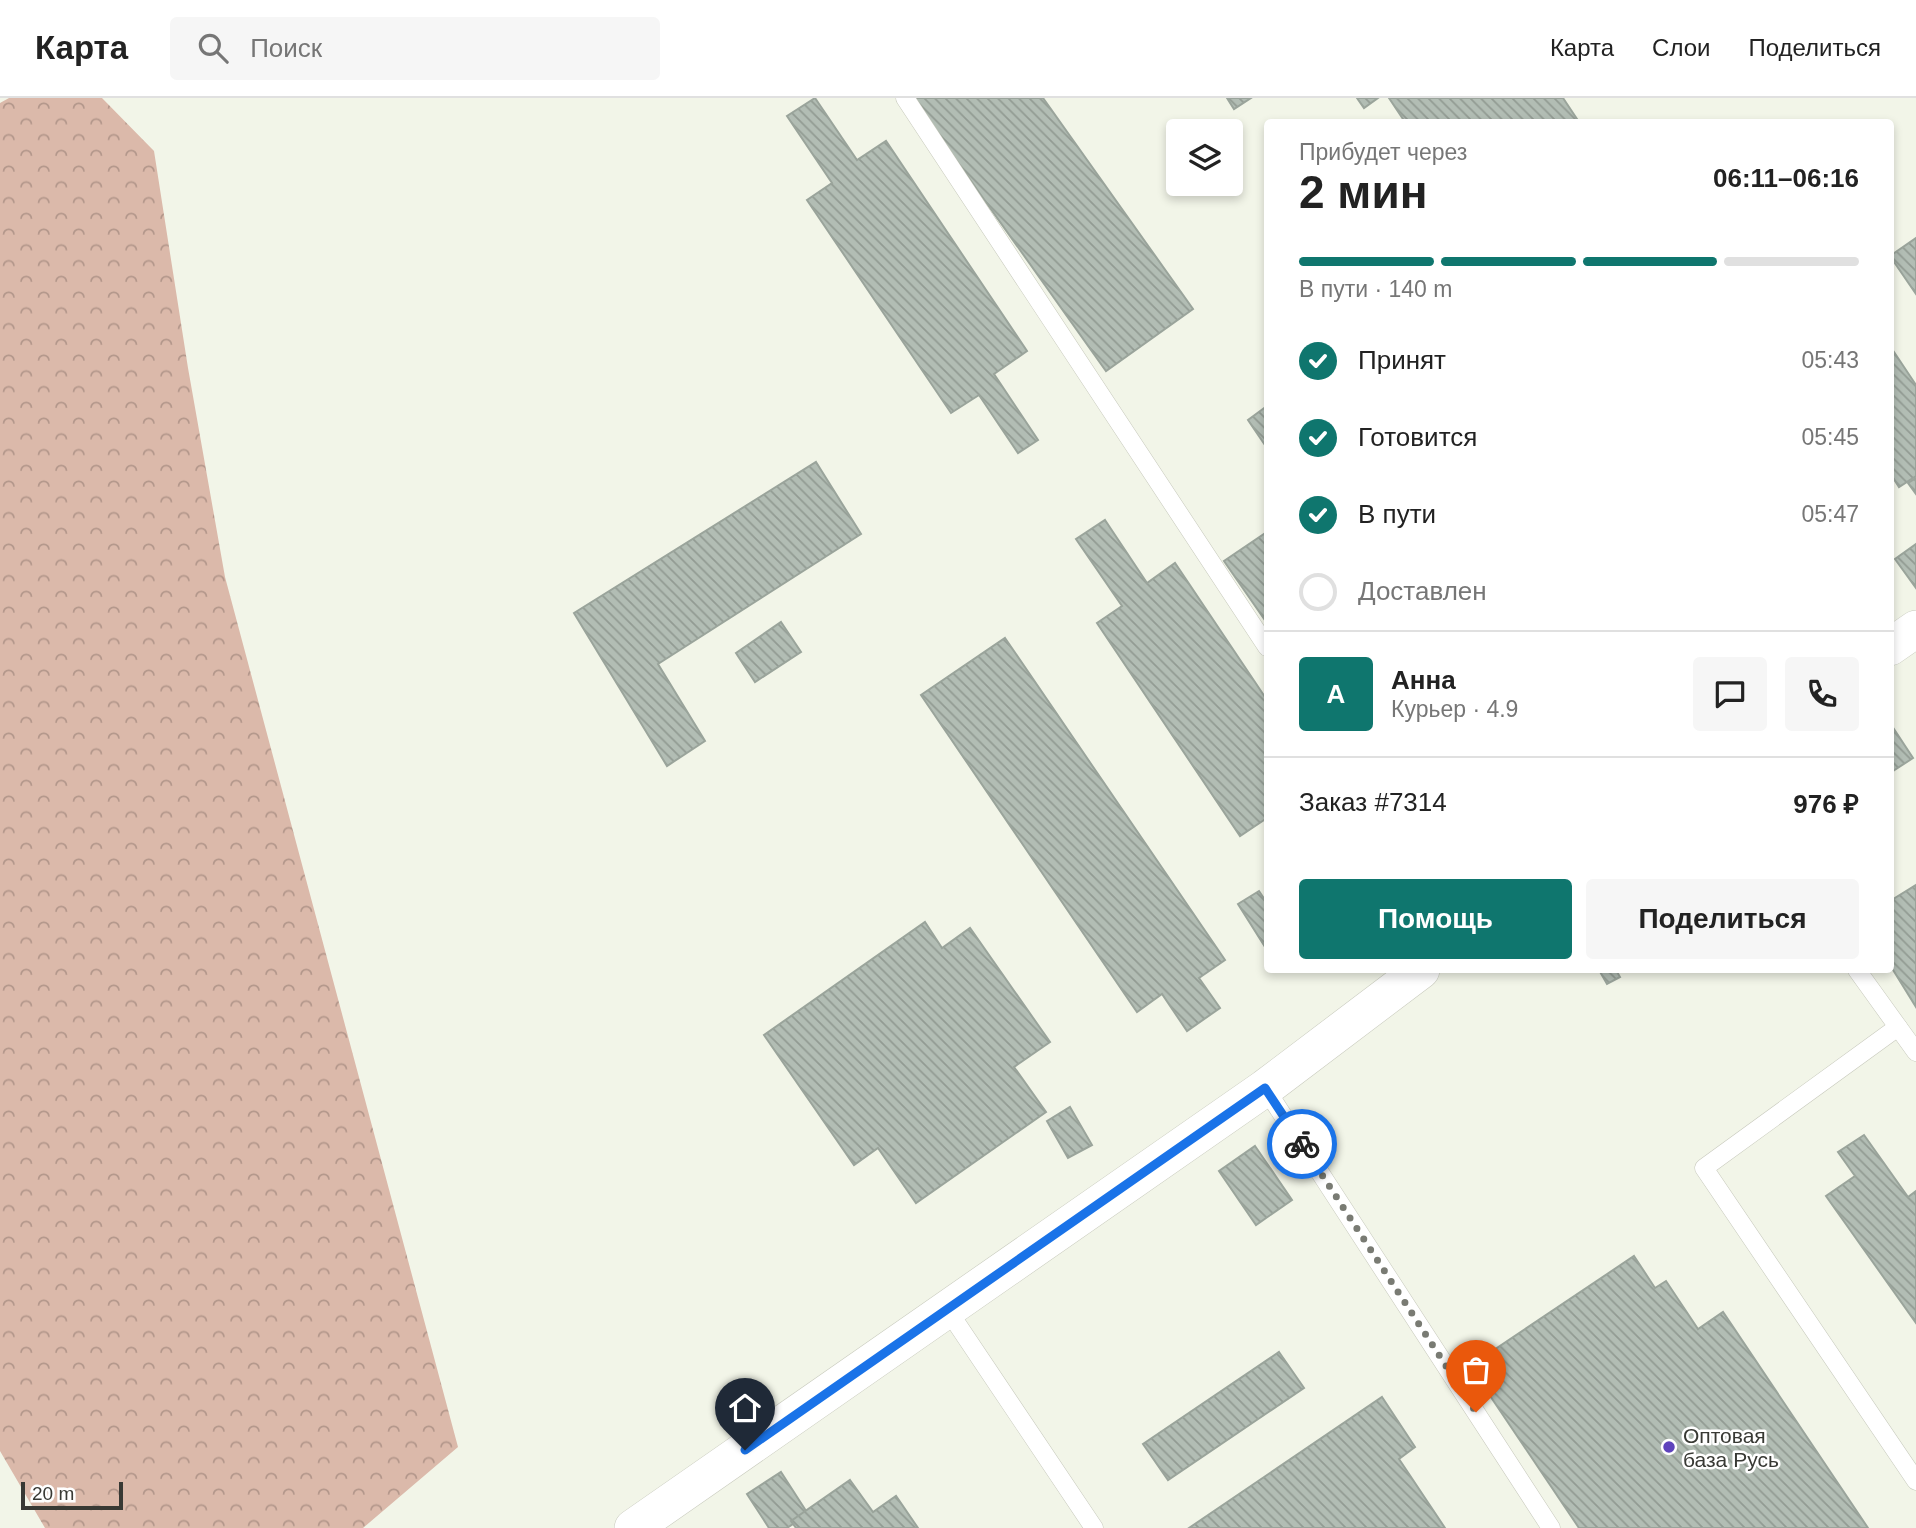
<!DOCTYPE html>
<html lang="ru">
<head>
<meta charset="utf-8">
<style>
  :root { --surface:#fff; --page:#f6f6f6; --text:#222; --muted:#767676; --line:#e0e0e0; --accent:#0f766e }
  body { margin:0; font-family:Helvetica,sans-serif; background:var(--page); color:var(--text); height:100vh; display:flex; flex-direction:column; font-size:26px; white-space:nowrap }
  * { box-sizing:border-box; margin:0 }
  p { font-size:23px; color:var(--muted) }
  .icon { flex:none; width:38px; height:38px; fill:none; stroke:currentColor; stroke-width:2; stroke-linecap:round; stroke-linejoin:round }
  .map { position:relative; flex:1; overflow:hidden }
  .sheet { position:absolute; left:1264px; top:21px; width:630px; height:854px; display:flex; flex-direction:column; background:var(--surface); border-radius:7px; box-shadow:0 4px 10px #0003 }
  .sheet>* { flex:none }
  .fabs { position:absolute; left:1166px; top:21px; display:grid; gap:14px }
  .fabs a { display:grid; place-items:center; width:77px; height:77px; border-radius:7px; background:var(--surface); box-shadow:0 4px 10px #0003; font-size:35px }
  .scale { position:absolute; left:21px; bottom:18px; width:102px; box-sizing:border-box; padding-left:7px; border:4px solid #383934; border-top:0; font-size:19px; line-height:24px; white-space:nowrap; color:#383934; -webkit-text-stroke:5px #fff; paint-order:stroke }
  .pin { position:absolute; display:grid; place-items:center; width:60px; height:60px; color:#fff; margin:-72px -30px; border-radius:50% 50% 50% 0; rotate:-45deg; box-shadow:0 0 7px #0007 }
  .pin .icon { rotate:45deg }
  .courier { position:absolute; display:grid; place-items:center; width:70px; height:70px; margin:-35px; border:5px solid #1a73e8; border-radius:50%; background:#fff; color:#222; box-shadow:0 2px 9px #0007 }
  .headline em { font-style:normal; font-weight:700 }
  .headline div { display:flex; flex-direction:column-reverse }
  .headline { display:flex; align-items:center; justify-content:space-between; height:119px; padding:0 35px }
  h1 { font-size:46px; font-weight:700; line-height:52px }
  .bar { display:grid; grid-template-columns:repeat(4,1fr); gap:10px 7px; align-content:center; height:84px; padding:0 35px }
  .bar i { height:9px; border-radius:5px; background:var(--line) }
  .bar .selected { background:var(--accent) }
  .bar p { grid-column:span 4 }
  .line { display:flex; align-items:center; gap:18px; padding:0 35px; border-top:2px solid var(--line) }
  .line div { flex:1 }
  .round { display:grid; place-items:center; flex:none; width:74px; height:74px; border-radius:7px; background:var(--page) }
  ol { padding:0 35px; list-style:none }
  li { display:flex; align-items:center; gap:21px; height:77px }
  li p { margin-inline-start:auto }
  li .icon { padding:7px; border-radius:50%; background:var(--accent); color:#fff; stroke-width:4 }
  li:last-child { color:var(--muted) }
  li i { width:38px; height:38px; border:4px solid var(--line); border-radius:50% }
  .action { display:flex; gap:14px; margin-top:auto; padding:14px 35px }
  .action a { flex:1; height:80px; border-radius:7px; background:var(--accent); color:#fff; font-size:28px; font-weight:700; line-height:80px; text-align:center }
  .action a+a { background:var(--page); color:var(--text) }
  header { display:flex; align-items:center; gap:42px; box-sizing:border-box; height:98px; padding:0 35px; background:var(--surface); border-bottom:2px solid var(--line) }
  header strong { font-size:33px }
  nav { display:flex; gap:38px; margin-inline-start:auto; font-size:24px }
  .search { width:490px; height:63px; background:var(--page); display:flex; align-items:center; gap:18px; box-sizing:border-box; padding:0 24px; border-radius:7px; color:var(--muted); font-size:26px }
  .map>svg:first-child { display:block }
</style>
</head>
<body>
<header>
<strong>Карта</strong>
<div class="search"><svg class="icon" aria-label="search" viewBox="0 0 24 24"><circle cx="10" cy="10" r="6"/><path d="M15 15l6 6"/></svg>Поиск</div>
<nav><a>Карта</a><a>Слои</a><a>Поделиться</a></nav>
</header>
<div class="map">
<svg width="1916" height="1430" viewBox="0 0 1916 1430">
  <defs>
    <pattern id="forest-crowns" width="20" height="18" patternUnits="userSpaceOnUse" patternTransform="scale(1.75)"><rect width="20" height="18" fill="#dbb9aa"/><path d="M2 6a3 3 0 1 1 6 0M12 15a3 3 0 1 1 6 0" fill="none" stroke="#b3978b"/></pattern>
    <pattern id="building-back-hatch" width="6" height="6" patternUnits="userSpaceOnUse" patternTransform="scale(1.75)"><rect width="6" height="6" fill="#b2bdb4"/><path d="M-1 5l2 2M0 0l6 6M5-1l2 2" fill="none" stroke="#929b93"/></pattern>
  </defs>
  <rect width="100%" height="100%" fill="#f2f5e8"/>
  <!-- forest -->
  <path fill="url(#forest-crowns)" d="M9 0H102L154 53 188 270 225 479 458 1349 363 1430H45L0 1353V5Z"/>
  <!-- building -->
  <g fill="url(#building-back-hatch)" stroke="#9aa49b" stroke-width="2">
    <path d="M815 0 857 62 886 43 1027 253 994 276 1038 342 1018 355 979 297 951 315 807 102 832 85 787 18Z"/>
    <path d="M912 0H1043L1193 211 1106 273Z"/>
    <path d="M1227 0H1251L1234 11Z"/>
    <path d="M1357 0H1378L1364 10Z"/>
    <path d="M1389 0H1563L1579 24H1405Z"/>
    <path d="M1916 140V196L1890 158Z"/>
    <path d="M1890 248 1916 287V378L1899 389 1890 375Z"/>
    <path d="M1267 308V350L1248 322Z"/>
    <path d="M816 364 861 436 658 566 705 643 667 668 574 515Z"/>
    <path d="M1916 380V396L1908 385Z"/>
    <path d="M1105 422 1147 485 1175 465 1267 602V720L1240 738 1097 525 1122 508 1076 441Z"/>
    <path d="M1267 434V525L1224 463Z"/>
    <path d="M1916 446V490L1895 461Z"/>
    <path d="M781 524 801 554 755 584 736 555Z"/>
    <path d="M1005 540 1225 862 1199 880 1220 910 1187 933 1162 896 1137 914 921 597Z"/>
    <path d="M1890 625 1913 660 1890 675Z"/>
    <path d="M1916 787V909L1890 867V803Z"/>
    <path d="M1259 793 1267 805V852L1238 806Z"/>
    <path d="M925 824 942 850 970 830 1050 944 1014 969 1046 1014 916 1105 878 1050 854 1067 764 937Z"/>
    <path d="M1599 872H1616L1620 879 1607 886Z"/>
    <path d="M1070 1009 1092 1047 1068 1060 1047 1023Z"/>
    <path d="M1864 1037 1908 1099 1916 1093V1225L1826 1098 1855 1078 1838 1054Z"/>
    <path d="M1255 1048 1292 1102 1256 1127 1219 1073Z"/>
    <path d="M1634 1158 1655 1190 1666 1183 1698 1231 1723 1214 1868 1430H1579L1470 1268Z"/>
    <path d="M1279 1254 1304 1290 1168 1382 1143 1346Z"/>
    <path d="M1382 1299 1415 1349 1399 1361 1445 1430H1189Z"/>
    <path d="M781 1374 808 1416 787 1430H769L747 1396Z"/>
    <path d="M850 1382 873 1414 896 1398 918 1430H796L791 1423Z"/>
  </g>
  <g fill="none" stroke-linecap="round" stroke-linejoin="round">
    <!-- lane casing -->
    <g stroke="#c7c9bc" stroke-width="19">
      <g id="lane">
        <path d="M905 0 1267 549"/>
        <path d="M1857 872 1916 954"/>
        <path d="M1898 929 1704 1070 1916 1383"/>
        <path d="M1265 990 1551 1430"/>
        <path d="M947 1211 1094 1430"/>
      </g>
    </g>
    <!-- street casing -->
    <g stroke="#c7c9bc" stroke-width="38">
      <g id="street">
        <path d="M1890 549 1916 531"/>
        <path d="M633 1430 1265 990 1421 872"/>
      </g>
    </g>
    <!-- lane -->
    <use href="#lane" stroke="#fff" stroke-width="18"/>
    <!-- street -->
    <use href="#street" stroke="#fff" stroke-width="37"/>
  </g>
  <g fill="none" stroke-linecap="round" stroke-linejoin="round">
    <!-- done -->
    <path stroke="#797b73" stroke-width="7" stroke-dasharray="0 12.6" d="M1302 1046 1476 1314"/>
    <!-- route -->
    <path stroke="#1a73e8" stroke-width="9" d="M745 1352 1265 990 1302 1046"/>
  </g>
  <!-- markers -->
  <circle fill="#5e43bc" stroke="#fff" stroke-width="2.5" cx="1669" cy="1349" r="7"/>
  <g text-anchor="middle" dominant-baseline="central" stroke-width="5" stroke-linejoin="round" paint-order="stroke">
    <!-- poi labels -->
    <g font-size="21" fill="#383934" stroke="#fff" text-anchor="start">
      <text x="1683" y="1337">Оптовая<tspan x="1683" dy="24">база Русь</tspan></text>
    </g>
  </g>
</svg>
<div class="fabs">
<a><svg class="icon" aria-label="layers" viewBox="0 0 24 24"><path d="M12 4l9 5-9 5-9-5zM3 14l9 5 9-5"/></svg></a>
</div>
<div class="scale">20 m</div>
<div class="pin" style="left:1476px;top:1314px;background:#ea580c"><svg class="icon" aria-label="bag" viewBox="0 0 24 24"><path d="M5 8h14l-1 12H6zM9 8a3 3 0 0 1 6 0"/></svg></div>
<div class="pin" style="left:745px;top:1352px;background:#1f2937"><svg class="icon" aria-label="home" viewBox="0 0 24 24"><path d="M3 11l9-7 9 7M6 9v11h12V9"/></svg></div>
<div class="courier" style="left:1302px;top:1046px"><svg class="icon" aria-label="bike" viewBox="0 0 24 24"><circle cx="6" cy="16" r="4"/><circle cx="18" cy="16" r="4"/><path d="M6 16l4-8h5l3 8M10 8l3 8H6M13 5h3"/></svg></div>
<section class="sheet">
<div class="headline"><div><h1>2 мин</h1><p>Прибудет через</p></div><em>06:11–06:16</em></div>
<div class="bar"><i class="selected"></i><i class="selected"></i><i class="selected"></i><i></i><p>В пути · 140 m</p></div>
<ol>
<li><svg class="icon" aria-label="check" viewBox="0 0 24 24"><path d="M5 12l5 5 9-10"/></svg>Принят<p>05:43</p></li>
<li><svg class="icon" aria-label="check" viewBox="0 0 24 24"><path d="M5 12l5 5 9-10"/></svg>Готовится<p>05:45</p></li>
<li><svg class="icon" aria-label="check" viewBox="0 0 24 24"><path d="M5 12l5 5 9-10"/></svg>В пути<p>05:47</p></li>
<li><i></i>Доставлен</li>
</ol>
<div class="line" style="height:126px"><b class="round" style="background:var(--accent);color:#fff">А</b><div><b>Анна</b><p>Курьер · 4.9</p></div><a class="round"><svg class="icon" aria-label="chat" viewBox="0 0 24 24"><path d="M4 5h16v11H9l-5 4z"/></svg></a><a class="round"><svg class="icon" aria-label="phone" viewBox="0 0 24 24"><path d="M5 4h4l2 5-3 2q2 4 5 5l2-3 5 2v4C11 20 4 13 5 4z"/></svg></a></div>
<div class="line" style="height:91px"><div>Заказ #7314</div><b>976 ₽</b></div>
<div class="action"><a>Помощь</a><a>Поделиться</a></div>
</section>
</div>
</body>
</html>
